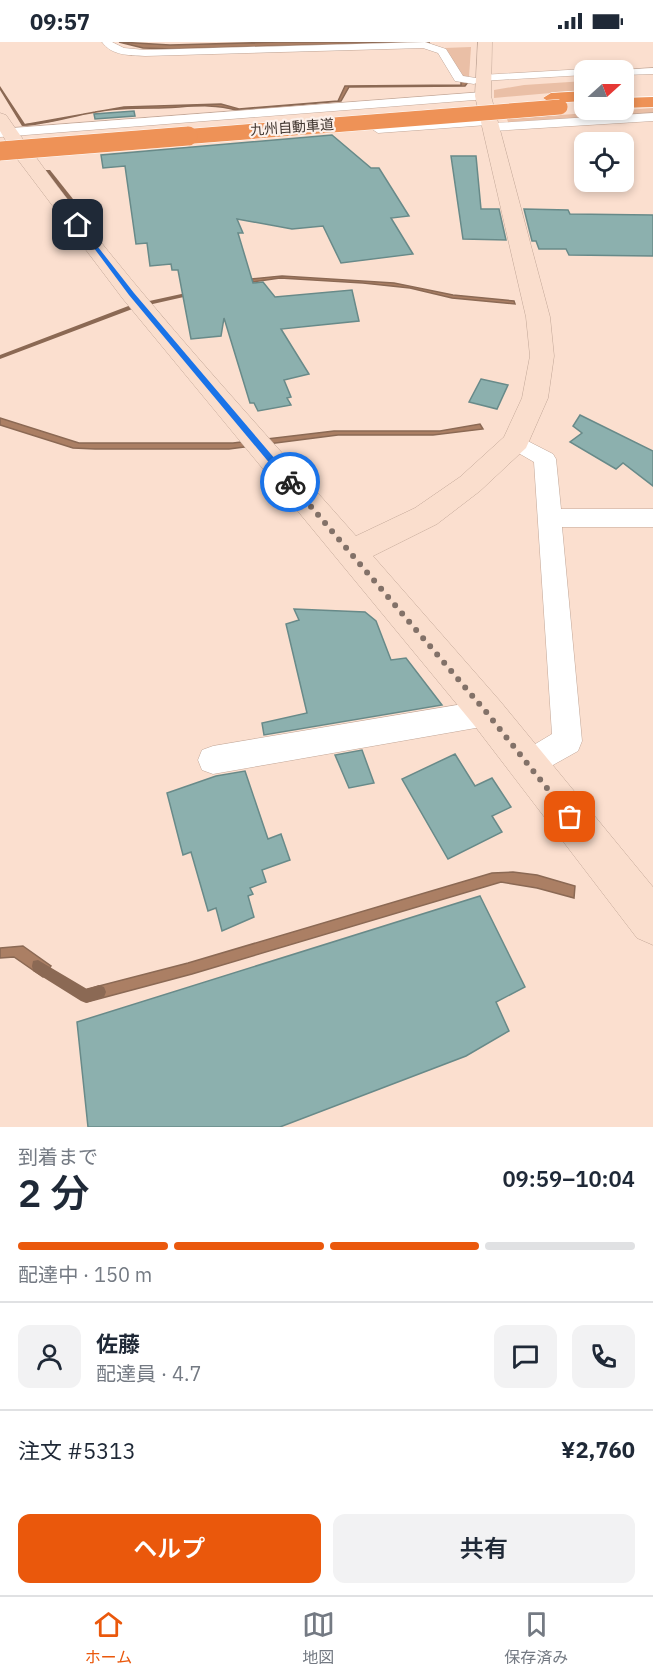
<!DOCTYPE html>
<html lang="ja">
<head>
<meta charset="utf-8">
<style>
  :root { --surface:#fff; --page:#f2f2f3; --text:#1f2937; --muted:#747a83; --line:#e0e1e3; --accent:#ea580c }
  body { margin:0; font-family:"IBM Plex Sans","Noto Sans JP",sans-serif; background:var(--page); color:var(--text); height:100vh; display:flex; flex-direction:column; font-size:22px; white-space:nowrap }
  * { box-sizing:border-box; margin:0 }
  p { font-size:20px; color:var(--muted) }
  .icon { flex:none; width:33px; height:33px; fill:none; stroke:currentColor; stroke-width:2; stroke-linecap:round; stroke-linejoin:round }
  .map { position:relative; height:1085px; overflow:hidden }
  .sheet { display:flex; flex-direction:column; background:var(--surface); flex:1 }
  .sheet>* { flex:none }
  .needle { width:39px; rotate:69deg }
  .fabs { position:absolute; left:574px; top:18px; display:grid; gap:12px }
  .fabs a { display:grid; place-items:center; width:60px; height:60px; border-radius:12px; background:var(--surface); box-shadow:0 3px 9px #0003; font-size:30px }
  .pin { position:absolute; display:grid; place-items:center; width:51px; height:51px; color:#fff; margin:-26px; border-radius:12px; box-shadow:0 3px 9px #0006 }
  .courier { position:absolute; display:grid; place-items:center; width:60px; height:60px; margin:-30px; border:4px solid #1a73e8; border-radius:50%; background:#fff; color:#222; box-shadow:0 2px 8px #0007 }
  .headline em { font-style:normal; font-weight:600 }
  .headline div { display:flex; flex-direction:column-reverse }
  .headline { display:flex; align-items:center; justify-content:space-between; height:102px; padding:0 18px }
  h1 { font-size:39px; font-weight:600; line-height:45px }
  .bar { display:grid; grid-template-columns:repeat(4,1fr); gap:9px 6px; align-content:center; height:72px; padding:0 18px }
  .bar i { height:8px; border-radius:4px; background:var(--line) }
  .bar .active { background:var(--accent) }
  .bar p { grid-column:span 4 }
  .line { display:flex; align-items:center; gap:15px; padding:0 18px; border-top:2px solid var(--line) }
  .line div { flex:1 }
  .round { display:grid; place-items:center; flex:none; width:63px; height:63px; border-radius:12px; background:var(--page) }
  .primary-button { display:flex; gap:12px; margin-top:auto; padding:12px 18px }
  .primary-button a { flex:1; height:69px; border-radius:12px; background:var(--accent); color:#fff; font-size:24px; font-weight:600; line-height:69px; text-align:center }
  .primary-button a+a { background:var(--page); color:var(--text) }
  .status { display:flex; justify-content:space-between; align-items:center; height:42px; padding:0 30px; background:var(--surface); direction:ltr }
  .status svg { height:16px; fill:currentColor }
  .tabs { display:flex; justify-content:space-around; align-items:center; height:84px; border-top:2px solid var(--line); background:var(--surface); font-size:16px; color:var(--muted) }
  .tabs a { display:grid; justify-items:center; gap:3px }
  .tabs .active { color:var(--accent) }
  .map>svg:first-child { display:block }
</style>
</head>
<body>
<div class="status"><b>09:57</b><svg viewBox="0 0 49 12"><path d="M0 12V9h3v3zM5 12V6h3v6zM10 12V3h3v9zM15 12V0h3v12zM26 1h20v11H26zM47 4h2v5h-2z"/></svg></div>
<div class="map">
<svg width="653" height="1085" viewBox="0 0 653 1085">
  <rect width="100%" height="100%" fill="#fbdfcf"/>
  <!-- green -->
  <g fill="#eabfa6">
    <path d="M471 5 469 35 463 34 444 6Z"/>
    <path d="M585 39V48L494 56V48L524 43Z"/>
    <path d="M653 66V72L527 81 508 80 507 77Z"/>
  </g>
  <!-- water -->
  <g fill="#ab7f64" stroke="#8b6954" stroke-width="1.5">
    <path d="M119 0 170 3 280 0H430L172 7 143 6Z"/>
    <path d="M461 40H468L465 44 349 45 341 59 236 68C210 60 182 66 154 66 134 66 115 66 95 70 71 74 46 83 23 83L124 65 221 62 239 67 338 59 345 44 461 43Z"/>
    <path d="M282 234 394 241 453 253 514 259 515 262 452 256 410 246 363 241 280 236 253 240 252 237Z"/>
    <path d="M0 376 79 401H233L334 389H440L480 382 483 387 433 393H338L229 407H95L73 406 0 383Z"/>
    <path d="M513 830 537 833 575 844 574 856 537 846 501 840 192 932 87 960V947L188 921 492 831Z"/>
    <path d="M23 904 51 924 43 935 14 915 0 916V906Z"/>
  </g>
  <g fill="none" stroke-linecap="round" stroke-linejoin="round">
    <!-- stream -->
    <g fill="#8b6954" fill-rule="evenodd">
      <path d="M0 44 25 82 34 81 36 83 22 84 0 48Z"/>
      <path d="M46 128H50L73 157V159H69L46 130Z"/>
      <path d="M195 249 197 250V252L135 266 0 317V313L131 263Z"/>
      <path d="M38 918 87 947 99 943 104 945 106 950 104 955 86 961 81 959 33 929 32 924 33 919Z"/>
    </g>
  </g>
  <!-- building -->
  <g fill="#8cb0ae" stroke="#688a89" stroke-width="1.5">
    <path d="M134 69 135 74 95 77 94 72Z"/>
    <path d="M332 93 371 126H379L409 174 391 176 413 212 341 221 323 184 292 187 237 177 243 191H238L253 241 263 240 275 255 352 248 359 279 281 287 309 332 284 338 291 355 287 356 291 363 258 369 254 361H250L224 276 221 294 191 297 178 228H172L171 222 150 224 147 201 136 202 125 124 103 126 101 113Z"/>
    <path d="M451 114H476L481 167H499L506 198 463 197Z"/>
    <path d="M524 167 568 168 570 172 653 173V214L569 213 566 207H539L536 199H532Z"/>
    <path d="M481 337 508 343 497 367 469 360Z"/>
    <path d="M580 373 653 409V444L623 421 616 427 570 400 582 391 573 384Z"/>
    <path d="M294 567 365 570 376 579 391 618 406 616 442 663 264 693 262 681 307 671 286 582 299 578Z"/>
    <path d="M362 708 374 741 349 746 335 713Z"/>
    <path d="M455 712 475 744 492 736 511 765 492 774 502 790 448 817 402 737Z"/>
    <path d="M245 729 268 797 281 792 290 818 262 828 266 840 250 846 253 852 248 854 254 875 222 889 216 866 208 869 191 810 183 813 167 751 216 734Z"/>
    <path d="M480 854 525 945 496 960 509 989 466 1014 280 1085H88L77 980Z"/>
  </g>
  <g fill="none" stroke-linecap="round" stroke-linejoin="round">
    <!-- street casing -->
    <g stroke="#c2a798" stroke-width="1">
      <g id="street">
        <path d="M102 0H112L124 6 145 8 425 0 446 7 463 34 476 36 482 33 585 27 590 28H585V33L480 39 474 42 455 39 438 11 423 6 145 14C129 13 112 14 102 0Z"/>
        <path d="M653 26V32L624 33V28H619Z"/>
        <path d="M483 50 489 54 487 57 0 95V87Z"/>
        <path d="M653 71V79L492 89 487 88V83L378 91 372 87 378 83 491 75 495 76 496 81Z"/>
        <path d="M516 393 553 412 556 417 561 467H653V485H562L582 699 578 709 528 737 517 733 513 723 517 713 552 692 534 420 508 405 505 400 508 395Z"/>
        <path d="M487 658 497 662 502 671 497 680 487 684 213 732 202 728 198 718 202 708 213 704Z"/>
      </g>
    </g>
    <!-- secondary casing -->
    <g stroke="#c2a798" stroke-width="1">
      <path id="secondary" d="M478 0H492L491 54 550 275 554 314 548 356 526 406 480 449 437 482 373 514 500 659 653 845V903L637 896 474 683 123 257 15 114 0 89V71L6 73C109 223 235 357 356 494L415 466 460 435 504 395 522 356 530 314 526 275 475 54Z"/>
    </g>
    <!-- highway casing -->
    <g stroke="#fff" stroke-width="1">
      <g id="highway">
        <path d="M585 49V59L551 61 543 56 551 51Z"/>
        <path d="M653 55V65L624 66V56Z"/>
      </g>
    </g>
    <!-- street -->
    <use href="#street" fill="#fff" fill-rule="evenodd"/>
    <!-- secondary -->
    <use href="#secondary" fill="#fadecd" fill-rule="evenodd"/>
    <!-- highway -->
    <use href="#highway" fill="#ee9257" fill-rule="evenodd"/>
    <!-- highway-bridge-far1 casing -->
    <g stroke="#fff" stroke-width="16" stroke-linecap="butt">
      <path id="highway-bridge-far1" d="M169 96 560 65"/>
    </g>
    <!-- highway-bridge casing -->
    <g stroke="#fff" stroke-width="20" stroke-linecap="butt">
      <path id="highway-bridge" d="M0 109 188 94"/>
    </g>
    <!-- highway-bridge-far1 -->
    <use href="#highway-bridge-far1" stroke="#ee9257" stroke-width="15"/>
    <!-- highway-bridge -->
    <use href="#highway-bridge" stroke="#ee9257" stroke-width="19"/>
  </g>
  <!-- route -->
  <path fill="#1a73e8" d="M76 182H80L134 251 293 438V442H287L129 253Z"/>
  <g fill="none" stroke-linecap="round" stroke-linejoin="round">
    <!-- done -->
    <path stroke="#827168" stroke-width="6" stroke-dasharray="0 10.8" d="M290 440 487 671 570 775"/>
  </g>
  <g text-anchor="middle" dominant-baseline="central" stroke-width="4.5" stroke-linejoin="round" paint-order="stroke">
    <!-- far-street labels -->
    <g font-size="14" fill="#413630" stroke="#fcf0ea">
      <text transform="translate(292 85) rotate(-4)">九州自動車道</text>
    </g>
  </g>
</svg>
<div class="fabs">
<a><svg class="needle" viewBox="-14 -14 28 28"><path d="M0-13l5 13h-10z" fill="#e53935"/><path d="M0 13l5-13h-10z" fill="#747a83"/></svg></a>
<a><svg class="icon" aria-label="locate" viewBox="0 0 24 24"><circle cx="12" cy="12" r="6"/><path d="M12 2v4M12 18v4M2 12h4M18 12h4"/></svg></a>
</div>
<div class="pin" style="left:570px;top:775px;background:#ea580c"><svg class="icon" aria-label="bag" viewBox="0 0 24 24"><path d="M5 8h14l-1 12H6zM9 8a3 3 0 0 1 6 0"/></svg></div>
<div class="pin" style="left:78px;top:183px;background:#1f2937"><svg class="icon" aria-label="home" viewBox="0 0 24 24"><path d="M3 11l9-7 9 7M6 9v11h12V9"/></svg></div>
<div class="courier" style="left:290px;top:440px"><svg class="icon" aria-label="bike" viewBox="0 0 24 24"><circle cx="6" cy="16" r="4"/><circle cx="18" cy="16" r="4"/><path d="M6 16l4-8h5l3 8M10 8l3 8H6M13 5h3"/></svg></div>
</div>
<section class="sheet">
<div class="headline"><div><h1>2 分</h1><p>到着まで</p></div><em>09:59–10:04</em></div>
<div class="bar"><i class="active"></i><i class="active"></i><i class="active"></i><i></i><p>配達中 · 150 m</p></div>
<div class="line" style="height:108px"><a class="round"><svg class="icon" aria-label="person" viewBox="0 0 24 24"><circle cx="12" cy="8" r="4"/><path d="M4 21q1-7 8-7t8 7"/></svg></a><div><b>佐藤</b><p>配達員 · 4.7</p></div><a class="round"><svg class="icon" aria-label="chat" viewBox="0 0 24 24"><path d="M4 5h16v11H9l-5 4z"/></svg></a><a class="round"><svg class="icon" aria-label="phone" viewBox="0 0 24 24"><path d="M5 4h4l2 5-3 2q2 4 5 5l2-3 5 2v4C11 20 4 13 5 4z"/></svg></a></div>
<div class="line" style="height:78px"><div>注文 #5313</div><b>¥2,760</b></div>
<div class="primary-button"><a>ヘルプ</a><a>共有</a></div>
</section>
<nav class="tabs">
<a class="active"><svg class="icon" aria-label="home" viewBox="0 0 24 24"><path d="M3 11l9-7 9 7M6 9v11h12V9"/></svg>ホーム</a>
<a><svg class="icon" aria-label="map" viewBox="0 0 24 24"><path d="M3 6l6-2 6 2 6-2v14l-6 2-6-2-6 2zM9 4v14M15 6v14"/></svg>地図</a>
<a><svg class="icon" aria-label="saved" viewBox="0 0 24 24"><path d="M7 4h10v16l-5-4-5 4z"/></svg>保存済み</a>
</nav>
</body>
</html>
